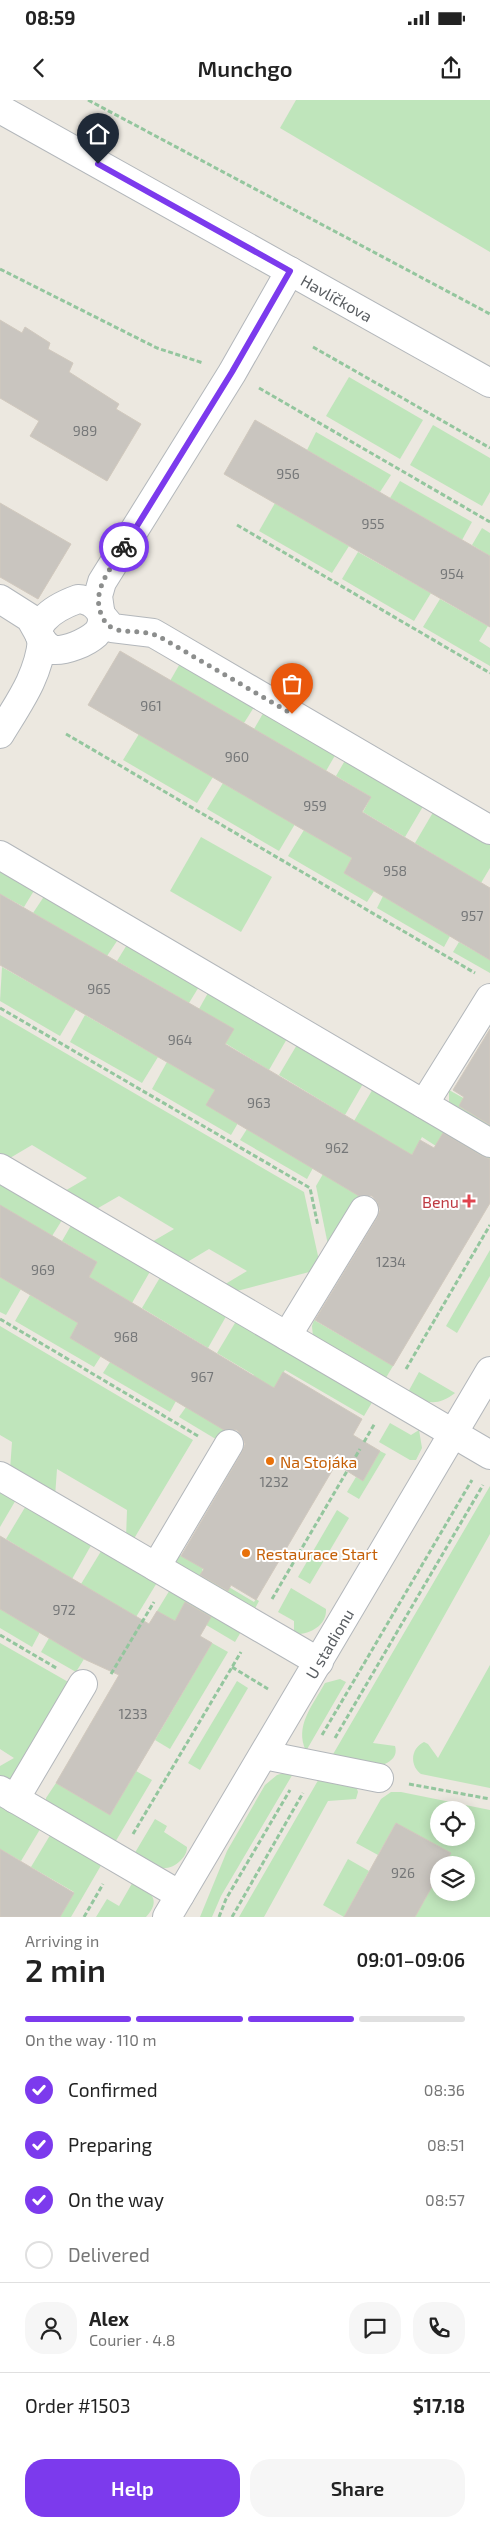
<!DOCTYPE html>
<html lang="en">
<head>
<meta charset="utf-8">
<style>
  :root { --surface:#fff; --page:#f6f6f6; --text:#222; --muted:#767676; --line:#e0e0e0; --accent:#7c3aed }
  body { margin:0; font-family:"Exo 2",sans-serif; background:var(--page); color:var(--text); height:100vh; display:flex; flex-direction:column; font-size:19px; white-space:nowrap }
  * { box-sizing:border-box; margin:0 }
  p { font-size:16px; color:var(--muted) }
  .icon { flex:none; width:28px; height:28px; fill:none; stroke:currentColor; stroke-width:2; stroke-linecap:round; stroke-linejoin:round }
  .map { position:relative; height:1817px; overflow:hidden }
  .drawer { display:flex; flex-direction:column; background:var(--surface); flex:1 }
  .drawer>* { flex:none }
  .fabs { position:absolute; left:430px; top:1701px; display:grid; gap:10px }
  .fabs a { display:grid; place-items:center; width:45px; height:45px; border-radius:50%; background:var(--surface); box-shadow:0 2px 12px #0003; font-size:25px }
  .pin { position:absolute; display:grid; place-items:center; width:42px; height:42px; color:#fff; margin:-51px -21px; border-radius:50% 50% 50% 0; rotate:-45deg; box-shadow:0 0 5px #0007 }
  .pin .icon { rotate:45deg }
  .courier { position:absolute; display:grid; place-items:center; width:50px; height:50px; margin:-25px; border:4px solid #7c3aed; border-radius:50%; background:#fff; color:#222; box-shadow:0 1px 6px #0007 }
  .summary em { font-style:normal; font-weight:600 }
  .summary div { display:flex; flex-direction:column-reverse }
  .summary { display:flex; align-items:center; justify-content:space-between; height:85px; padding:0 25px }
  h1 { font-size:32px; font-weight:600; line-height:38px }
  .bar { display:grid; grid-template-columns:repeat(4,1fr); gap:8px 5px; align-content:center; height:60px; padding:0 25px }
  .bar i { height:6px; border-radius:4px; background:var(--line) }
  .bar .selected { background:var(--accent) }
  .bar p { grid-column:span 4 }
  .line { display:flex; align-items:center; gap:12px; padding:0 25px; border-top:1px solid var(--line) }
  .line div { flex:1 }
  .round { display:grid; place-items:center; flex:none; width:52px; height:52px; border-radius:20px; background:var(--page) }
  ol { padding:0 25px; list-style:none }
  li { display:flex; align-items:center; gap:15px; height:55px }
  li p { margin-inline-start:auto }
  li .icon { padding:5px; border-radius:50%; background:var(--accent); color:#fff; stroke-width:4 }
  li:last-child { color:var(--muted) }
  li i { width:28px; height:28px; border:2px solid var(--line); border-radius:50% }
  .button { display:flex; gap:10px; margin-top:auto; padding:10px 25px }
  .button a { flex:1; height:58px; border-radius:20px; background:var(--accent); color:#fff; font-size:20px; font-weight:600; line-height:58px; text-align:center }
  .button a+a { background:var(--page); color:var(--text) }
  .status { display:flex; justify-content:space-between; align-items:center; height:35px; padding:0 25px; background:var(--surface); direction:ltr }
  .status svg { height:14px; fill:currentColor }
  header { display:flex; justify-content:space-between; align-items:center; height:65px; padding:0 25px; background:var(--surface); font-size:22px; font-weight:600 }
  .map>svg:first-child { display:block }
</style>
</head>
<body>
<div class="status"><b>08:59</b><svg viewBox="0 0 49 12"><path d="M0 12V9h3v3zM5 12V6h3v6zM10 12V3h3v9zM15 12V0h3v12zM26 1h20v11H26zM47 4h2v5h-2z"/></svg></div>
<header><svg class="icon" aria-label="back" viewBox="0 0 24 24"><path d="M15 5l-7 7 7 7"/></svg>Munchgo<svg class="icon" aria-label="share" viewBox="0 0 24 24"><path d="M12 15V3M7 8l5-5 5 5M5 13v7h14v-7"/></svg></header>
<div class="map">
<svg width="490" height="1817" viewBox="0 0 490 1817">
  <rect width="100%" height="100%" fill="#ece8e0"/>
  <!-- green -->
  <g fill="#bfe5bb" fill-rule="evenodd">
    <path d="M296 0H490V152L280 28Z"/>
    <path d="M349 277 423 320 400 359 326 316Z"/>
    <path d="M433 325 490 358V392L482 406 410 365Z"/>
    <path d="M316 332 391 375 380 392 307 350Z"/>
    <path d="M400 381 472 422 462 440 390 398Z"/>
    <path d="M275 403 349 446 332 473 259 431Z"/>
    <path d="M482 428 490 433V456L472 445Z"/>
    <path d="M358 452 431 493 414 521 342 479Z"/>
    <path d="M440 499 488 526 479 541 490 548V566L423 527Z"/>
    <path d="M182 560 256 604 244 623 170 581Z"/>
    <path d="M265 610 337 652 326 671 254 629Z"/>
    <path d="M139 634 213 677 197 703 123 660Z"/>
    <path d="M347 657 425 703 405 737 363 712 371 697 336 676Z"/>
    <path d="M223 683 295 724 279 751 207 709Z"/>
    <path d="M435 709 490 741V768L481 783 415 743Z"/>
    <path d="M304 730 352 758 344 773 374 791 367 802 288 756Z"/>
    <path d="M201 737 272 777 241 832 170 791Z"/>
    <path d="M0 768 35 789 24 807 0 794Z"/>
    <path d="M45 795 119 838 107 856 33 813Z"/>
    <path d="M383 796 450 836 444 847 377 808Z"/>
    <path d="M459 842 490 860V873L453 852Z"/>
    <path d="M128 843 200 885 189 903 117 861Z"/>
    <path d="M2 867 76 909 60 936 0 901Z"/>
    <path d="M209 891 288 937 269 970 225 943 199 909Z"/>
    <path d="M0 915 304 1092 320 1165 313 1171 237 1191 222 1186 247 1171 209 1149 184 1164 150 1143 174 1129 119 1096 93 1111 63 1092 87 1078 32 1045 10 1058 0 1053Z"/>
    <path d="M85 915 158 957 142 983 70 942Z"/>
    <path d="M298 943 364 982 345 1015 279 975Z"/>
    <path d="M167 962 215 990 238 1023 231 1035 152 989Z"/>
    <path d="M374 987 490 1055V1081L422 1037 408 1062 354 1021Z"/>
    <path d="M449 990 490 1013V1031L449 1005Z"/>
    <path d="M247 1029 313 1068 307 1079 240 1040Z"/>
    <path d="M323 1074 361 1097 329 1150 316 1086Z"/>
    <path d="M0 1079 64 1117 52 1136 0 1106Z"/>
    <path d="M73 1122 152 1168 132 1203 89 1177 97 1162 62 1141Z"/>
    <path d="M490 1150V1176L457 1233 446 1226Z"/>
    <path d="M162 1174 228 1213 208 1248 142 1208Z"/>
    <path d="M0 1177 21 1189 6 1215 0 1212Z"/>
    <path d="M30 1195 78 1223 70 1238 101 1256 94 1267 15 1221Z"/>
    <path d="M238 1218 374 1299 364 1316 285 1270 272 1292 251 1281 254 1275 217 1253Z"/>
    <path d="M314 1220 393 1266 384 1281 313 1237 312 1226Z"/>
    <path d="M0 1226 193 1340 132 1442 126 1438 127 1410 57 1369 55 1397 10 1370 12 1342 0 1335Z"/>
    <path d="M110 1262 176 1301 170 1312 103 1273Z"/>
    <path d="M419 1272 455 1293C437 1307 426 1303 407 1294Z"/>
    <path d="M186 1307 225 1330 219 1341 179 1317Z"/>
    <path d="M390 1323 411 1335 419 1330 422 1348 416 1360H410L379 1342Z"/>
    <path d="M380 1351 386 1354 359 1399 347 1392 356 1377 363 1381Z"/>
    <path d="M490 1386V1434L373 1643 395 1646C398 1656 391 1662 382 1665L332 1656Z"/>
    <path d="M0 1388 17 1398 0 1427Z"/>
    <path d="M27 1404 93 1442 72 1479 6 1439Z"/>
    <path d="M337 1410 349 1418 310 1484 298 1477Z"/>
    <path d="M103 1448 158 1481 136 1517 81 1484Z"/>
    <path d="M176 1453 203 1468 202 1471 254 1502 256 1499 259 1501 253 1512 176 1465Z"/>
    <path d="M171 1488 242 1530 235 1542 181 1510 175 1521 157 1511Z"/>
    <path d="M291 1488 326 1509C327 1526 309 1535 294 1534V1521L278 1512Z"/>
    <path d="M0 1509 40 1532 32 1547 0 1528Z"/>
    <path d="M49 1538 84 1559 76 1572 41 1552Z"/>
    <path d="M0 1543 70 1583 10 1681 0 1678V1666L14 1658 0 1649Z"/>
    <path d="M212 1543 228 1552 170 1649 155 1640Z"/>
    <path d="M490 1565V1688L421 1674C410 1666 410 1649 424 1642L428 1644 438 1658Z"/>
    <path d="M340 1579 346 1582 306 1651C294 1626 313 1605 325 1583Z"/>
    <path d="M237 1581 248 1588 200 1670 188 1663Z"/>
    <path d="M136 1671 152 1680 114 1744 46 1703V1698L56 1683 110 1715Z"/>
    <path d="M287 1672H294L221 1796 212 1817H200L227 1751 265 1685 277 1675Z"/>
    <path d="M320 1677 356 1686 358 1692 356 1699 328 1701 264 1817H239Z"/>
    <path d="M391 1692H401L490 1710V1817H415L439 1774V1792H466V1765H444L450 1753 396 1723 378 1755 356 1743 381 1699ZM439 1710H466V1738H439Z"/>
    <path d="M0 1701 42 1726 21 1761 0 1749Z"/>
    <path d="M155 1719 167 1726 164 1732 187 1747C187 1753 184 1757 180 1761 165 1776 148 1764 133 1756Z"/>
    <path d="M52 1732 103 1762 71 1817H60L74 1792 31 1767Z"/>
    <path d="M348 1759 369 1771 344 1817 323 1805Z"/>
    <path d="M134 1780C149 1791 163 1799 146 1817H96L107 1799 119 1806Z"/>
  </g>
  <!-- building -->
  <g fill="#c9c5bf" stroke="#d1c9be">
    <path d="M0 220 22 233 25 227 50 243 48 249 73 263 69 272 119 304 116 309 141 324 107 381 30 336 39 321 0 298Z"/>
    <path d="M255 320 490 456V527L224 374Z"/>
    <path d="M0 403 71 444 38 499 0 477Z"/>
    <path d="M120 551 371 697 362 712 490 788V860L344 773 352 758 88 605Z"/>
    <path d="M0 794 234 929 225 944 412 1055 420 1040 434 1048 443 1033 482 1056 490 1059V1103L393 1266 315 1220 377 1118 380 1110 377 1102 372 1096H359L206 1005 215 990 0 865Z"/>
    <path d="M490 929V1025L459 1006 464 997 453 990Z"/>
    <path d="M0 1105 97 1162 89 1177 274 1288 283 1272 362 1319 353 1335 380 1351 363 1381 336 1364 256 1500 231 1485 228 1491 200 1475 204 1469 181 1456 242 1352 245 1344 242 1336 237 1330H224L70 1238 78 1223 0 1177Z"/>
    <path d="M0 1436 149 1524 157 1511 175 1521 185 1502 211 1517 200 1536 212 1543 110 1715 56 1683 119 1575 84 1559 0 1509Z"/>
    <path d="M396 1723 451 1753 444 1765H439V1774L415 1817H344Z"/>
    <path d="M0 1749 74 1793 60 1817H0Z"/>
  </g>
  <g fill="none" stroke-linecap="round" stroke-linejoin="round">
    <!-- minor casing -->
    <g stroke="#b3b7bb" stroke-width="30">
      <g id="minor">
        <path id="s1" d="M0 9 490 283"/>
        <path d="M0 499 30 518 39 534"/>
        <path d="M78 499C96 500 111 518 96 534 86 543 66 551 53 550 18 528 56 507 78 499Z"/>
        <path d="M100 510 98 496 102 482 232 273 290 171"/>
        <path d="M102 516 112 528 153 533 160 537 490 730"/>
        <path d="M0 634C18 604 39 576 42 540"/>
        <path d="M0 755 490 1043"/>
        <path d="M424 1004 490 898"/>
        <path d="M0 1068 490 1355"/>
        <path d="M287 1236 364 1110"/>
        <path d="M0 1376 319 1562"/>
        <path d="M156 1467 229 1344"/>
        <path d="M264 1655 379 1678"/>
        <path d="M0 1690 180 1795"/>
        <path d="M15 1699 83 1584"/>
        <path id="s2" d="M167 1817 490 1271"/>
      </g>
    </g>
    <!-- path -->
    <g stroke="#94c69e" stroke-width="3" stroke-dasharray="5 2.5" stroke-linecap="butt">
      <path d="M88 0 490 214"/>
      <path d="M0 169 157 248 203 263"/>
      <path d="M313 247 490 348"/>
      <path d="M259 288 490 422"/>
      <path d="M237 425 490 573"/>
      <path d="M66 634 475 873"/>
      <path d="M0 908 310 1088 318 1126"/>
      <path d="M0 1219 198 1336"/>
      <path d="M406 1269 490 1125"/>
      <path d="M364 1342 375 1323"/>
      <path d="M272 1499 360 1349"/>
      <path d="M0 1535 58 1569"/>
      <path d="M232 1567 268 1589"/>
      <path d="M111 1574 154 1502"/>
      <path d="M322 1635 472 1380"/>
      <path d="M335 1638 483 1385"/>
      <path d="M409 1684 490 1699"/>
      <path d="M133 1734 241 1552"/>
      <path d="M84 1817 103 1784"/>
      <path d="M219 1817 226 1799 290 1690"/>
      <path d="M232 1817 303 1693"/>
    </g>
    <!-- minor -->
    <use href="#minor" stroke="#fff" stroke-width="28"/>
  </g>
  <g fill="none" stroke-linecap="round" stroke-linejoin="round">
    <!-- done -->
    <path stroke="#8c8e8d" stroke-width="5" stroke-dasharray="0 9" d="M124 447C111 469 89 492 103 518 106 525 111 528 118 530 132 533 147 530 160 537L292 614"/>
    <!-- route -->
    <path stroke="#7c3aed" stroke-width="6" d="M98 64 290 171 232 272 124 447"/>
  </g>
  <!-- markers -->
  <path fill="#e0444e" stroke="#fff" stroke-width="2" d="M466.5 1093.5h5v5h5v5h-5v5h-5v-5h-5v-5h5z"/>
  <g fill="#e8710a" stroke="#fff" stroke-width="2">
    <circle cx="270" cy="1361" r="5"/>
    <circle cx="246" cy="1453" r="5"/>
  </g>
  <g text-anchor="middle" dominant-baseline="central" stroke-width="4" stroke-linejoin="round" paint-order="stroke">
    <!-- number labels -->
    <g font-size="14" fill="#757778">
      <text x="85" y="330">989</text>
      <text x="288" y="373">956</text>
      <text x="373" y="423">955</text>
      <text x="452" y="473">954</text>
      <text x="151" y="605">961</text>
      <text x="237" y="656">960</text>
      <text x="315" y="705">959</text>
      <text x="395" y="770">958</text>
      <text x="472" y="815">957</text>
      <text x="99" y="888">965</text>
      <text x="180" y="939">964</text>
      <text x="259" y="1002">963</text>
      <text x="337" y="1047">962</text>
      <text x="391" y="1161">1234</text>
      <text x="43" y="1169">969</text>
      <text x="126" y="1236">968</text>
      <text x="202" y="1276">967</text>
      <text x="274" y="1381">1232</text>
      <text x="64" y="1509">972</text>
      <text x="133" y="1613">1233</text>
      <text x="403" y="1772">926</text>
    </g>
    <!-- street labels -->
    <g font-size="16" fill="#595d61" stroke="#fff">
      <text stroke="none"><textPath href="#s1" startOffset="386">Havlíčkova</textPath></text>
      <text stroke="none"><textPath href="#s2" startOffset="318">U stadionu</textPath></text>
    </g>
    <!-- health labels -->
    <g font-size="16" fill="#be3a42" stroke="#fff" text-anchor="end">
      <text x="459" y="1101">Benu</text>
    </g>
    <!-- food labels -->
    <g font-size="16" fill="#c56008" stroke="#fff" text-anchor="start">
      <text x="280" y="1361">Na Stojáka</text>
      <text x="256" y="1453">Restaurace Start</text>
    </g>
  </g>
</svg>
<div class="fabs">
<a><svg class="icon" aria-label="locate" viewBox="0 0 24 24"><circle cx="12" cy="12" r="6"/><path d="M12 2v4M12 18v4M2 12h4M18 12h4"/></svg></a>
<a><svg class="icon" aria-label="layers" viewBox="0 0 24 24"><path d="M12 4l9 5-9 5-9-5zM3 14l9 5 9-5"/></svg></a>
</div>
<div class="pin" style="left:292px;top:614px;background:#ea580c"><svg class="icon" aria-label="bag" viewBox="0 0 24 24"><path d="M5 8h14l-1 12H6zM9 8a3 3 0 0 1 6 0"/></svg></div>
<div class="pin" style="left:98px;top:64px;background:#1f2937"><svg class="icon" aria-label="home" viewBox="0 0 24 24"><path d="M3 11l9-7 9 7M6 9v11h12V9"/></svg></div>
<div class="courier" style="left:124px;top:447px"><svg class="icon" aria-label="bike" viewBox="0 0 24 24"><circle cx="6" cy="16" r="4"/><circle cx="18" cy="16" r="4"/><path d="M6 16l4-8h5l3 8M10 8l3 8H6M13 5h3"/></svg></div>
</div>
<section class="drawer">
<div class="summary"><div><h1>2 min</h1><p>Arriving in</p></div><em>09:01–09:06</em></div>
<div class="bar"><i class="selected"></i><i class="selected"></i><i class="selected"></i><i></i><p>On the way · 110 m</p></div>
<ol>
<li><svg class="icon" aria-label="check" viewBox="0 0 24 24"><path d="M5 12l5 5 9-10"/></svg>Confirmed<p>08:36</p></li>
<li><svg class="icon" aria-label="check" viewBox="0 0 24 24"><path d="M5 12l5 5 9-10"/></svg>Preparing<p>08:51</p></li>
<li><svg class="icon" aria-label="check" viewBox="0 0 24 24"><path d="M5 12l5 5 9-10"/></svg>On the way<p>08:57</p></li>
<li><i></i>Delivered</li>
</ol>
<div class="line" style="height:90px"><a class="round"><svg class="icon" aria-label="person" viewBox="0 0 24 24"><circle cx="12" cy="8" r="4"/><path d="M4 21q1-7 8-7t8 7"/></svg></a><div><b>Alex</b><p>Courier · 4.8</p></div><a class="round"><svg class="icon" aria-label="chat" viewBox="0 0 24 24"><path d="M4 5h16v11H9l-5 4z"/></svg></a><a class="round"><svg class="icon" aria-label="phone" viewBox="0 0 24 24"><path d="M5 4h4l2 5-3 2q2 4 5 5l2-3 5 2v4C11 20 4 13 5 4z"/></svg></a></div>
<div class="line" style="height:65px"><div>Order #1503</div><b>$17.18</b></div>
<div class="button"><a>Help</a><a>Share</a></div>
</section>
</body>
</html>
